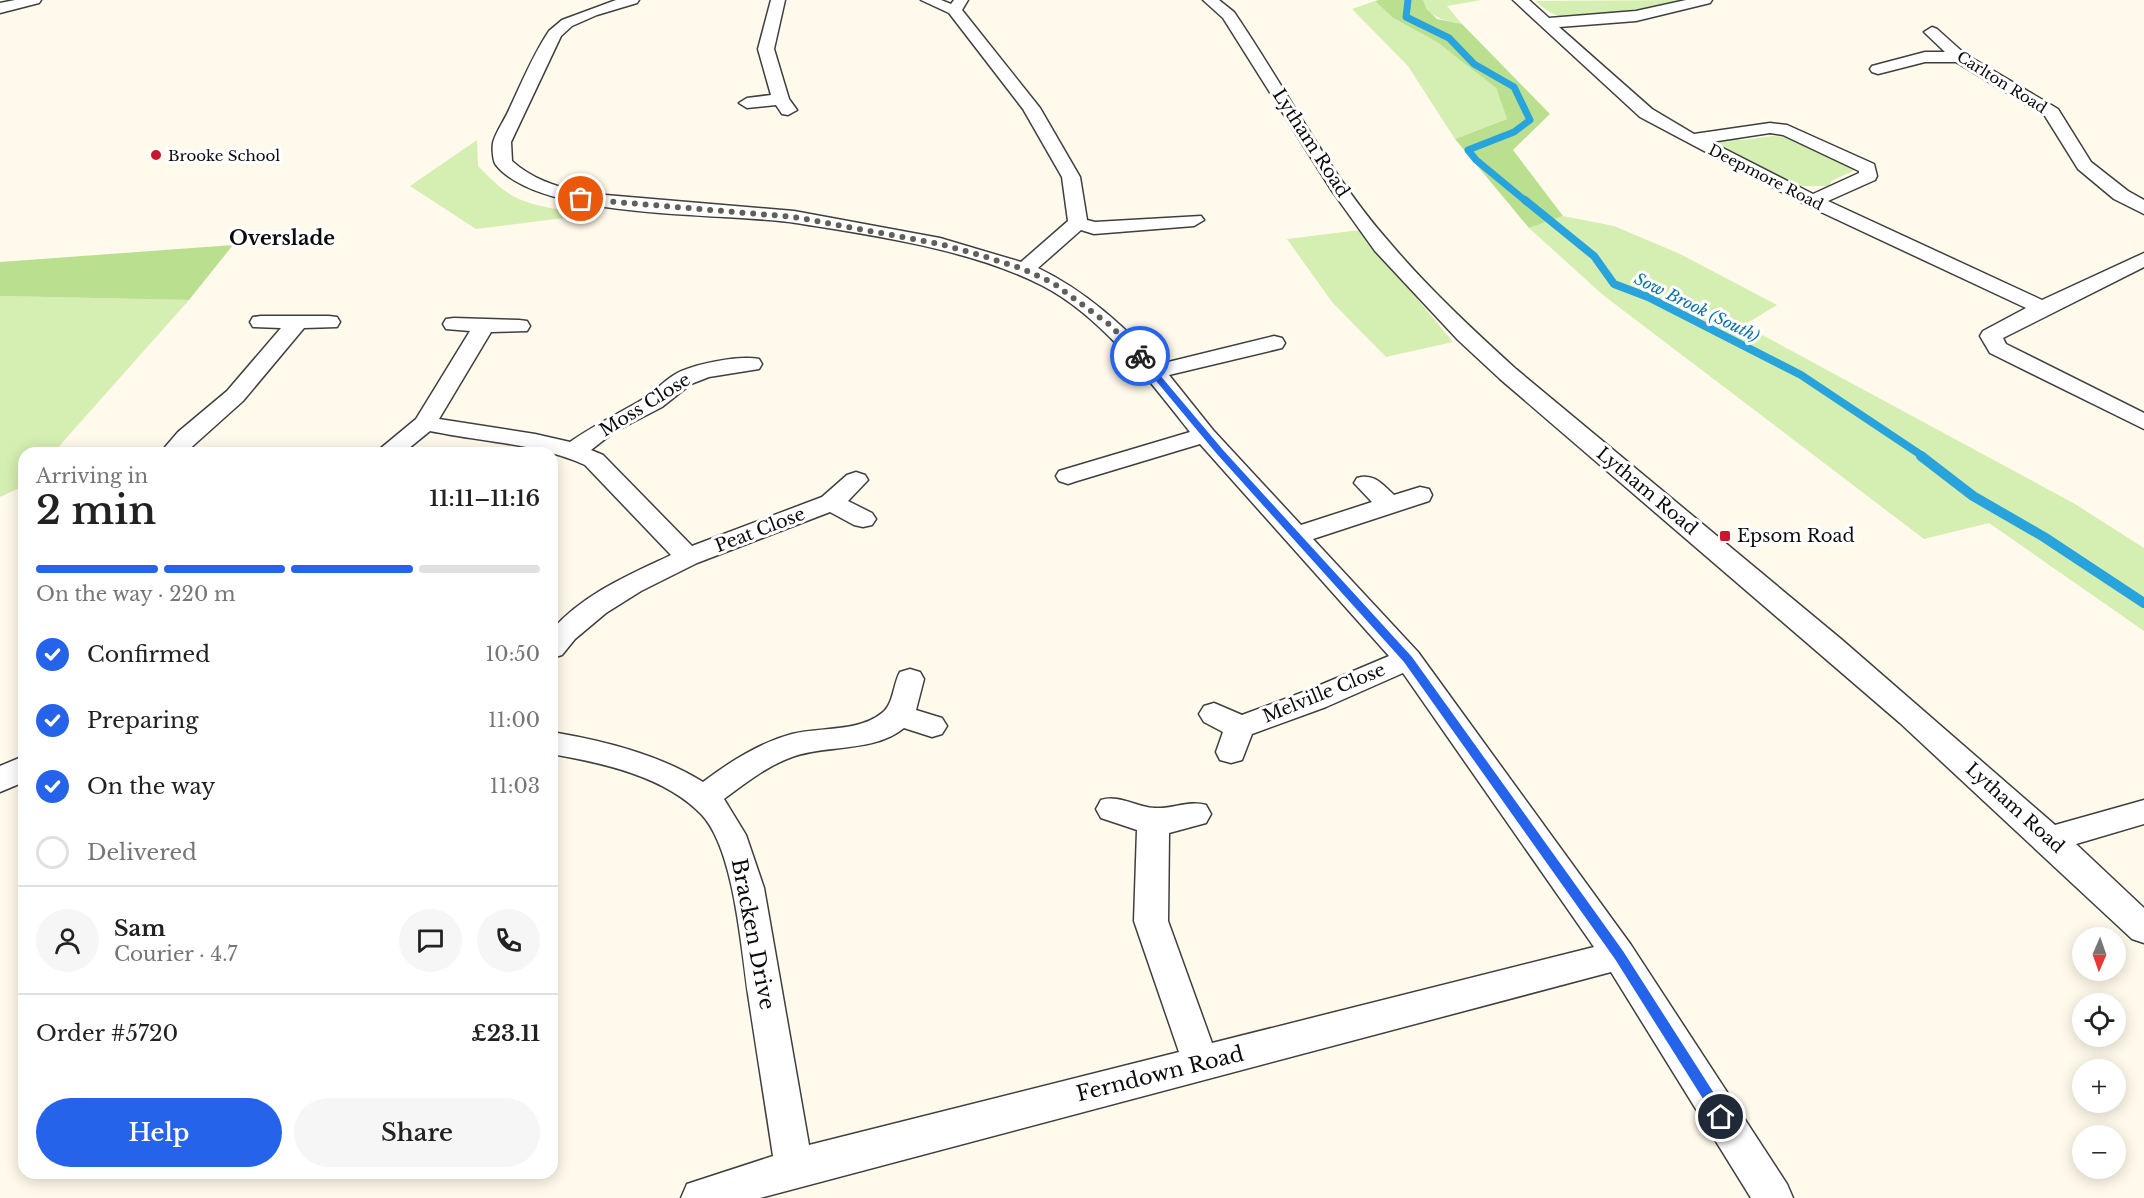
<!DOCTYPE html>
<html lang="en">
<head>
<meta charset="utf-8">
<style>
  :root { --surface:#fff; --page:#f6f6f6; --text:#222; --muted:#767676; --line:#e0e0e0; --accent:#2563eb }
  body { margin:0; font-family:"Libre Baskerville",serif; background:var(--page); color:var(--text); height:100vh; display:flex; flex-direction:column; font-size:22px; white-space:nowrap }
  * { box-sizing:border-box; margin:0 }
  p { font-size:20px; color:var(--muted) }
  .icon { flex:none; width:33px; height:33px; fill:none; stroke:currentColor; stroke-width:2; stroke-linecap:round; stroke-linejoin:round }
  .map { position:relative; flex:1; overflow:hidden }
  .panel { position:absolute; left:18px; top:447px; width:540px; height:732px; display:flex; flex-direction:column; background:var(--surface); border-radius:18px; box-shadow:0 3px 15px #0003 }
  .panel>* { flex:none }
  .needle { width:39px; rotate:182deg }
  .fabs { position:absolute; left:2072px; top:927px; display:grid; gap:12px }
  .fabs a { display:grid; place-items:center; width:54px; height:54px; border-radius:50%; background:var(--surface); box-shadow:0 3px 15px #0003; font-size:30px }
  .pin { position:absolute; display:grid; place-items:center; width:51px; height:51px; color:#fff; margin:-26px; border:3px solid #fff; border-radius:50%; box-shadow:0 2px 6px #0007 }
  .courier { position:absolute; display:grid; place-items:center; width:60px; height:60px; margin:-30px; border:4px solid #2563eb; border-radius:50%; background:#fff; color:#222; box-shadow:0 2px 8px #0007 }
  .headline em { font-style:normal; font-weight:600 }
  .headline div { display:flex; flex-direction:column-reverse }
  .headline { display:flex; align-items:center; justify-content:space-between; height:102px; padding:0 18px }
  h1 { font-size:39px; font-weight:600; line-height:45px }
  .bar { display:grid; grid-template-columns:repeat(4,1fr); gap:9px 6px; align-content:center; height:72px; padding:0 18px }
  .bar i { height:8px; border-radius:4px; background:var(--line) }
  .bar .active { background:var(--accent) }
  .bar p { grid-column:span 4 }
  .line { display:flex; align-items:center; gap:15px; padding:0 18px; border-top:2px solid var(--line) }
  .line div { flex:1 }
  .round { display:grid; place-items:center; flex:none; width:63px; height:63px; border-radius:32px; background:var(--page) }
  ol { padding:0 18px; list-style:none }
  li { display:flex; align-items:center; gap:18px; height:66px }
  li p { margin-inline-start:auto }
  li .icon { padding:6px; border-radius:50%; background:var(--accent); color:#fff; stroke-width:4 }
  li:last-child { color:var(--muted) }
  li i { width:33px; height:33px; border:3px solid var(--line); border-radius:50% }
  .button { display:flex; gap:12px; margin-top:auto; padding:12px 18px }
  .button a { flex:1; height:69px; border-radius:36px; background:var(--accent); color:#fff; font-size:24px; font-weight:600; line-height:69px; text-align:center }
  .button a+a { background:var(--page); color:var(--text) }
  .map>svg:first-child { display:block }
</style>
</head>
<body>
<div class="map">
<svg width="2144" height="1198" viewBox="0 0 2144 1198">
  <rect width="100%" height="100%" fill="#fffaeb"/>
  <!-- green -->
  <g fill="#d5eeb1">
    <path d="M1423 0H1482L1447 6 1462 24C1444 20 1430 19 1423 0Z"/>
    <path d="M1685 0C1658 8 1585 24 1559 16 1549 13 1543 7 1535 1Z"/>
    <path d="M1375 1 1393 18 1437 42 1496 88 1507 119 1455 139 1408 66 1352 9Z"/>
    <path d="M1773 136 1786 137 1855 167 1853 171 1831 181 1830 186H1797L1719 146 1718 141 1726 138 1743 140Z"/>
    <path d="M477 140 478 166C489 177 502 191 517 198 543 210 577 212 604 213L476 229 410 186Z"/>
    <path d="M1563 216 1614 226 1680 254 1777 305 1744 325 2075 504 2144 548V631L1989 523 1924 539 1603 295 1529 228Z"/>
    <path d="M1360 230 1453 342 1386 357 1332 302 1287 239Z"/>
    <path d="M0 296 189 300 53 453H24V486L0 497Z"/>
  </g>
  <!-- forest -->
  <g fill="#bae08f">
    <path d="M1379 0H1423L1427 9 1437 19 1462 24 1550 114 1513 150 1563 216 1529 228 1455 139 1507 119 1496 88 1437 42 1393 18 1375 1Z"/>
    <path d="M233 245 189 300 0 296V262Z"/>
  </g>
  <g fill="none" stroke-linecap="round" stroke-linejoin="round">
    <!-- stream-far2 -->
    <path stroke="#29a3db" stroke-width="7" d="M1408 0 1406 17 1449 38 1474 64 1514 87 1530 120 1514 132 1468 150 1476 160 1527 202"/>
    <!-- stream-far1 -->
    <path stroke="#29a3db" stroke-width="8" d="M1525 200 1594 256 1614 284 1648 297 1801 375 1924 457"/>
    <!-- stream -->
    <path stroke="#29a3db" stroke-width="10" d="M1921 456 1973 496 2044 537 2144 603"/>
    <!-- street casing -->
    <g stroke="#3f3f3f" stroke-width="3">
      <g id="street">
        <path d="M15 0H41L39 3 0 13V3Z"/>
        <path d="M616 0H639L637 3 597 15 572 26 561 36 511 142 512 161C532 179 555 186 582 193L794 211 940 238 1021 262 1068 221 1062 177 1023 109 949 13 921 0H941L951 4 954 0H968L962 10 1040 108 1080 177 1087 220 1095 222 1201 216 1204 220 1194 226 1094 234 1081 230 1038 268C1086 291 1123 326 1160 364L1274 336 1282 338 1285 343 1282 348 1169 375 1213 430 1301 525 1372 502 1354 483 1357 478C1374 473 1382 484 1394 495L1420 487 1429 489 1432 495 1429 501 1313 539 1418 652 1631 945 1787 1184 1793 1198H1751L1611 972 760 1198H681L687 1184 773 1156C765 1102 756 1048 748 994 741 946 734 850 702 815 665 776 602 763 552 754V732C604 741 658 754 703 782 731 761 759 743 792 734 820 727 859 732 882 713 894 704 893 684 900 672L910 669 920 672 924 679 916 710 942 718 947 726 942 734 932 737 904 728C873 753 827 744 792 757 767 766 745 783 724 799L746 835 764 888 809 1145 1179 1052 1134 921 1137 830 1101 818 1096 809 1101 800C1119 794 1136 807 1155 808 1173 809 1189 800 1206 805L1211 814 1206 823 1169 833 1168 921 1212 1043 1594 947 1403 673 1326 707 1252 734 1242 760 1231 763 1220 760 1216 752 1223 732 1204 722 1199 714 1204 706 1214 703 1242 715 1306 691 1389 656 1200 444 1077 481 1068 484 1059 481 1056 476 1059 471 1190 432C1150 381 1101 316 1043 286 971 249 876 236 796 223 725 212 541 221 496 165 493 161 492 149 493 143 495 134 503 122 507 114 520 87 532 56 549 31L562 20Z"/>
        <path d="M771 0H785L774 49 789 99 797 110 788 115 782 114 776 105 747 108 739 103 747 98 771 95 758 49Z"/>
        <path d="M1203 0H1219L1234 12C1286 88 1329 174 1390 243 1428 288 1472 329 1516 369L1841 639 2055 825 2144 800V824L2076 844 2144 908V943L2132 939 1900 723 1500 379 1458 340 1375 251 1332 191 1223 18Z"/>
        <path d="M1513 0H1529L1549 18 1636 11 1686 0H1712L1710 3 1636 21 1559 27 1652 109 1694 134 1770 123 1787 125 1874 164 1877 176 1875 180 1828 201 2042 300 2144 253V267L2003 338 2006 344 2144 413V429L1990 353 1980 336 1983 331 2026 308 1806 205 1640 117ZM1770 133 1783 135 1859 171V173L1813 194 1711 142Z"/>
        <path d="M1932 27 1937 29 1965 54 2058 109 2091 162 2128 191 2144 200V214L2114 199 2078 169 2045 116 1956 62H1925L1878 74 1872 72 1870 69 1872 66 1925 52H1945L1924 32Z"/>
        <path d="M261 316H329L337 317 340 322 337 327 304 328 243 401 185 453H160L178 432 227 391 281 328 253 327 250 322 253 317Z"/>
        <path d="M454 318 519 320 527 321 530 326 527 331 491 332 439 419 535 434 570 442C594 425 620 413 645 398 655 391 664 381 674 375 691 364 740 355 759 359L762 364 759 369 709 377 691 384 662 407 614 432 591 450 603 455 692 546 822 497 847 475 856 472 865 475 868 480 848 501 872 513 876 519 872 525 863 527 854 525 830 512 697 563 641 591 606 613 575 639 562 655 552 658V630C583 594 629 575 671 555L585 465C536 443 482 442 430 431L403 453H375L416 419 470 331 446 329 443 324 446 319Z"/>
        <path d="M24 756V782L0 792V766Z"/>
      </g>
    </g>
    <!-- street -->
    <use href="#street" fill="#fff" fill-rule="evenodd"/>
  </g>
  <!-- route -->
  <path fill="#2563eb" d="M1137 355H1143L1223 450 1412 657 1623 951 1726 1112V1121H1717L1615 959 1404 662 1217 454 1137 358Z"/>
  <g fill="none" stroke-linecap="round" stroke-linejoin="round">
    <!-- done -->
    <path stroke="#615f5a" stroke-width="6" stroke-dasharray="0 10.8" d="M581 199 794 217 940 244 980 255 1023 269 1053 283 1110 325 1140 356"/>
  </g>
  <!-- markers -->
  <g fill="#ca162e" stroke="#fff" stroke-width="2">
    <circle cx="156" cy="155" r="6"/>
    <rect x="1719" y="530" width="12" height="12" rx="3"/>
  </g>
  <g text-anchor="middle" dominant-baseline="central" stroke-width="6" stroke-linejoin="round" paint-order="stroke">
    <!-- far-street labels -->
    <g font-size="15" fill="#0c0c0c" stroke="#fff">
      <text transform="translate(2002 82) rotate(32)">Carlton Road</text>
      <text transform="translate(1766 177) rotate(27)">Deepmore Road</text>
    </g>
    <!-- far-poi labels -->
    <g font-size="15" fill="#0c0c0c" stroke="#fff" text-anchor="start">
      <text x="168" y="155">Brooke School</text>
    </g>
    <!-- far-water labels -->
    <g font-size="16" font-style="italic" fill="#0971aa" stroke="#fff">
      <text transform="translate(1697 307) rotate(26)">Sow Brook (South)</text>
    </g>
    <!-- street labels -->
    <g font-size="18" fill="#0c0c0c" stroke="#fff">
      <text transform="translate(1311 143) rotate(57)">Lytham Road</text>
      <text transform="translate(645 405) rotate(-32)">Moss Close</text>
      <text transform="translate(1647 491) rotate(40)">Lytham Road</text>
      <text transform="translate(760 530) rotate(-21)">Peat Close</text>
      <text transform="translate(1324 693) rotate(-22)">Melville Close</text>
      <text transform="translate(2015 808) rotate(42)">Lytham Road</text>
    </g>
    <!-- poi labels -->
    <g font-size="18" fill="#0c0c0c" stroke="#fff" text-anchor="start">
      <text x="1737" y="536">Epsom Road</text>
    </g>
    <!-- far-district labels -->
    <g font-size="20" font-weight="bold" fill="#0c0c0c" stroke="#fff">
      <text x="282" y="238">Overslade</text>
    </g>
    <!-- near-street labels -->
    <g font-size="21" fill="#0c0c0c" stroke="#fff">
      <text transform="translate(753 934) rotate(79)">Bracken Drive</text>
      <text transform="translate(1160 1074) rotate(-14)">Ferndown Road</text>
    </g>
  </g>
</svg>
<div class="fabs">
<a><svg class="needle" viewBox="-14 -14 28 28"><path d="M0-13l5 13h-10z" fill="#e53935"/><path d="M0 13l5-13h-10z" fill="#767676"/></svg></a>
<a><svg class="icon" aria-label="locate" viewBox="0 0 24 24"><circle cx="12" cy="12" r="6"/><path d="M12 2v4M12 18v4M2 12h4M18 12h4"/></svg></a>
<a>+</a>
<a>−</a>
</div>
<div class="pin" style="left:581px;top:199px;background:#ea580c"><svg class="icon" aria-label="bag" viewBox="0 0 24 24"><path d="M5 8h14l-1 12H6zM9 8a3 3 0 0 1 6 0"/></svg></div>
<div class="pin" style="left:1721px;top:1117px;background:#1f2937"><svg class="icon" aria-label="home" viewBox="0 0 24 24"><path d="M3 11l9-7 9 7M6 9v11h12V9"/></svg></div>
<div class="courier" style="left:1140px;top:356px"><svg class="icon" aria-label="bike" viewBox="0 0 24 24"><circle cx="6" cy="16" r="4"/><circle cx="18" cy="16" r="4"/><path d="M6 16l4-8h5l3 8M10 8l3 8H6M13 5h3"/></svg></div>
<section class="panel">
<div class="headline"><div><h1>2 min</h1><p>Arriving in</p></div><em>11:11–11:16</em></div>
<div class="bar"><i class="active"></i><i class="active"></i><i class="active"></i><i></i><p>On the way · 220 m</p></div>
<ol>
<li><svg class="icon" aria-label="check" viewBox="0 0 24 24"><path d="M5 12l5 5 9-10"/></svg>Confirmed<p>10:50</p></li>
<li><svg class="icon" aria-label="check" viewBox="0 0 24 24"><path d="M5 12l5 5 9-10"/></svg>Preparing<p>11:00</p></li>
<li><svg class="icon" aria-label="check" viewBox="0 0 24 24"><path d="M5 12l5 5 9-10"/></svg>On the way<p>11:03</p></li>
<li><i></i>Delivered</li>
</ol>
<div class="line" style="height:108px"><a class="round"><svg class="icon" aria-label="person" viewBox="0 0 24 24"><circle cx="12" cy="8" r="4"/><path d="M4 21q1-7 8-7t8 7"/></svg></a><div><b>Sam</b><p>Courier · 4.7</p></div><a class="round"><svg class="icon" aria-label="chat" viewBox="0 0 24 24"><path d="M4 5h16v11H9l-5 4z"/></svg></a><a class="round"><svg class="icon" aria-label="phone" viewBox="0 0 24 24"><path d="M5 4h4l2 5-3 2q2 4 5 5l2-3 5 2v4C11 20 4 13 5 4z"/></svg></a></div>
<div class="line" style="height:78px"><div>Order #5720</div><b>£23.11</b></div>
<div class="button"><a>Help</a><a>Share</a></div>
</section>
</div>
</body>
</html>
